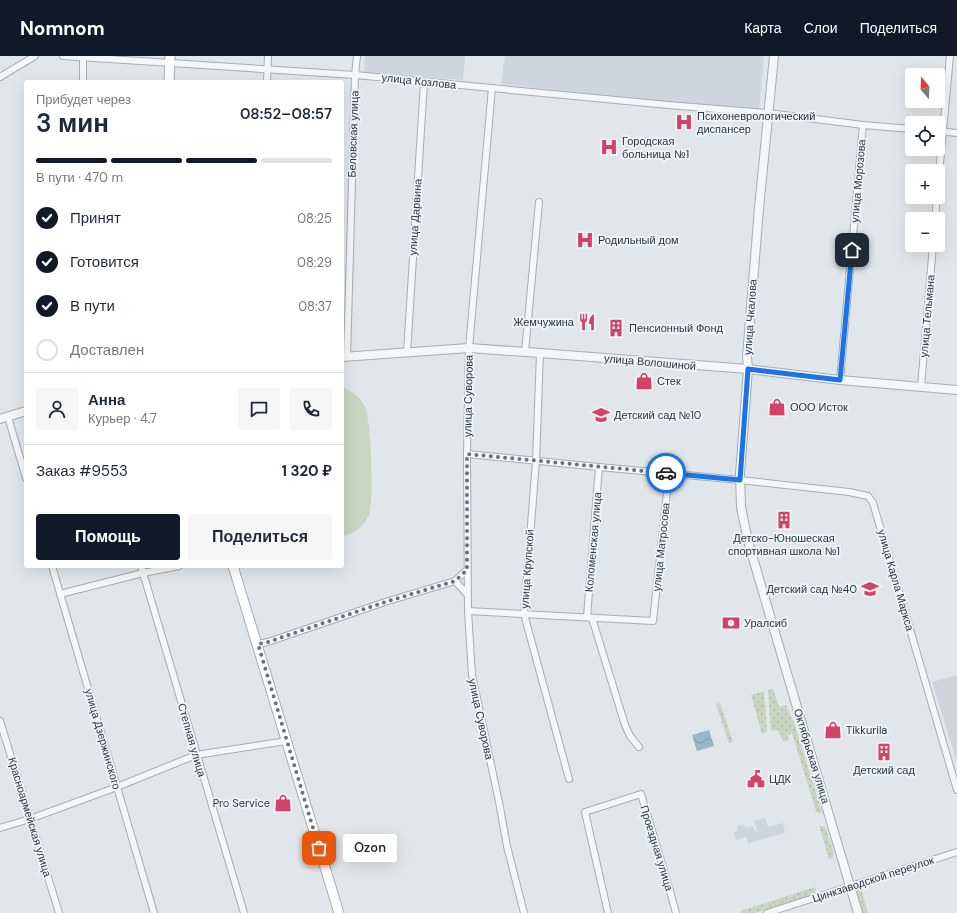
<!DOCTYPE html>
<html lang="ru">
<head>
<meta charset="utf-8">
<style>
  :root { --surface:#fff; --page:#f6f6f7; --text:#1f2937; --muted:#747a83; --line:#e0e1e3; --accent:#111827 }
  body { margin:0; font-family:"DM Sans",sans-serif; background:var(--page); color:var(--text); height:100vh; display:flex; flex-direction:column; font-size:15px; white-space:nowrap }
  * { box-sizing:border-box; margin:0 }
  p { font-size:13px; color:var(--muted) }
  .icon { flex:none; width:22px; height:22px; fill:none; stroke:currentColor; stroke-width:2; stroke-linecap:round; stroke-linejoin:round }
  .map { position:relative; flex:1; overflow:hidden }
  .details { position:absolute; left:24px; top:24px; width:320px; height:488px; display:flex; flex-direction:column; background:var(--surface); border-radius:4px; box-shadow:0 4px 16px #0002 }
  .details>* { flex:none }
  .needle { width:26px; rotate:341deg }
  .tools { position:absolute; left:905px; top:12px; display:grid; gap:8px }
  .tools a { display:grid; place-items:center; width:40px; height:40px; border-radius:4px; background:var(--surface); box-shadow:0 4px 16px #0002; font-size:20px }
  .pin { position:absolute; display:grid; place-items:center; width:34px; height:34px; color:#fff; margin:-17px; border-radius:8px; box-shadow:0 2px 6px #0006 }
  .courier { position:absolute; display:grid; place-items:center; width:40px; height:40px; margin:-20px; border:3px solid #1a73e8; border-radius:50%; background:#fff; color:#222; box-shadow:0 1px 5px #0007 }
  .bubble { position:absolute; height:28px; border-radius:4px; background:var(--surface); box-shadow:0 4px 16px #0002; font-size:13px; font-weight:600; line-height:28px; text-align:center }
  .headline em { font-style:normal; font-weight:600 }
  .headline div { display:flex; flex-direction:column-reverse }
  .headline { display:flex; align-items:center; justify-content:space-between; height:68px; padding:0 12px }
  h1 { font-size:26px; font-weight:600; line-height:30px }
  .bar { display:grid; grid-template-columns:repeat(4,1fr); gap:6px 4px; align-content:center; height:48px; padding:0 12px }
  .bar i { height:5px; border-radius:3px; background:var(--line) }
  .bar .active { background:var(--accent) }
  .bar p { grid-column:span 4 }
  .line { display:flex; align-items:center; gap:10px; padding:0 12px; border-top:1px solid var(--line) }
  .line div { flex:1 }
  .round { display:grid; place-items:center; flex:none; width:42px; height:42px; border-radius:4px; background:var(--page) }
  ol { padding:0 12px; list-style:none }
  li { display:flex; align-items:center; gap:12px; height:44px }
  li p { margin-inline-start:auto }
  li .icon { padding:4px; border-radius:50%; background:var(--accent); color:#fff; stroke-width:4 }
  li:last-child { color:var(--muted) }
  li i { width:22px; height:22px; border:2px solid var(--line); border-radius:50% }
  .action { display:flex; gap:8px; margin-top:auto; padding:8px 12px }
  .action a { flex:1; height:46px; border-radius:4px; background:var(--accent); color:#fff; font-size:16px; font-weight:600; line-height:46px; text-align:center }
  .action a+a { background:var(--page); color:var(--text) }
  header { display:flex; align-items:center; gap:24px; box-sizing:border-box; height:56px; padding:0 20px; background:var(--accent); color:#fff }
  header strong { font-size:19px }
  nav { display:flex; gap:22px; margin-inline-start:auto; font-size:14px }
  .map>svg:first-child { display:block }
</style>
</head>
<body>
<header>
<strong>Nomnom</strong>
<nav><a>Карта</a><a>Слои</a><a>Поделиться</a></nav>
</header>
<div class="map">
<svg width="957" height="857" viewBox="0 0 957 857">
  <defs>
    <pattern id="grass-dots" width="8" height="8" patternUnits="userSpaceOnUse"><rect width="8" height="8" fill="#c9d4c1"/><path d="M2 2h.1M6 6h.1" fill="none" stroke="#adb7a7" stroke-width="1.8" stroke-linecap="round"/></pattern>
    <pattern id="water-waves" width="16" height="10" patternUnits="userSpaceOnUse"><rect width="16" height="10" fill="#9ab8cb"/><path d="M0 5q4-4 8 0t8 0" fill="none" stroke="#7e96a6"/></pattern>
  </defs>
  <rect width="100%" height="100%" fill="#e1e6ea"/>
  <!-- built -->
  <g fill="#cfd5dc">
    <path d="M365 0H465L463 24 364 17Z"/>
    <path d="M505 0H764L759 54 631 43 501 28Z"/>
    <path d="M957 619V706L932 626Z"/>
    <path d="M765 762 768 771 783 767 785 777 748 787 746 781 736 784 734 776 738 775 737 770 744 768 745 772 753 770 755 776 757 775 754 765Z"/>
  </g>
  <!-- grass -->
  <g fill="url(#grass-dots)">
    <path d="M773 633 779 651 786 649 794 667 822 756 819 757 816 755 792 677 788 679 789 684 783 686 778 674 771 675 768 634Z"/>
    <path d="M764 635 767 676 762 678 751 639Z"/>
    <path d="M720 647 733 686 729 687 716 648Z"/>
    <path d="M819 769 826 772 834 798 832 802 829 803Z"/>
    <path d="M860 829 868 857H863L855 830Z"/>
    <path d="M815 831 816 834 814 838 755 857H741V855Z"/>
  </g>
  <!-- garden -->
  <path fill="#c9d4c1" d="M342 331C351 335 361 341 365 351 371 364 375 449 368 461 363 472 353 478 342 480Z"/>
  <!-- water -->
  <path fill="url(#water-waves)" d="M709 674 714 690 697 695 692 679Z"/>
  <g fill="none" stroke-linecap="round" stroke-linejoin="round">
    <!-- minor casing -->
    <g stroke="#a6adb4" stroke-width="8">
      <g id="minor">
        <path d="M63 0 355 19 668 49 768 57 863 69 912 73"/>
        <path d="M0 21 35 0"/>
        <path d="M83 26V0"/>
        <path d="M267 26 268 0"/>
        <path d="M492 32 469 292 467 398 468 555 472 619 499 746 507 790 524 857"/>
        <path d="M938 75 957 77"/>
        <path d="M938 128 950 0"/>
        <path d="M935 163 937 141"/>
        <path d="M525 296 539 146"/>
        <path d="M407 297 424 26"/>
        <path d="M540 297 536 405 524 558 569 723"/>
        <path d="M347 301 355 19 357 0"/>
        <path d="M840 324 863 69"/>
        <path d="M921 331 933 189"/>
        <path d="M8 361 26 422"/>
        <path d="M467 398 599 411 740 424 849 436 868 440 873 447 957 734"/>
        <path d="M52 510 154 857"/>
        <path d="M141 510 244 857"/>
        <path d="M455 525 467 538"/>
        <path d="M60 538 143 517 179 510"/>
        <path d="M468 555 653 565 669 418"/>
        <path d="M587 561 599 411"/>
        <path d="M592 562 625 669 630 680 639 691"/>
        <path d="M258 588 268 586 385 546 455 525 467 514"/>
        <path d="M0 665 59 857"/>
        <path d="M0 772 30 763 117 731 196 699 287 685"/>
        <path d="M608 857 585 756 641 738 670 835 676 857"/>
        <path d="M767 857 957 796"/>
      </g>
    </g>
    <!-- tertiary casing -->
    <g stroke="#a6adb4" stroke-width="10">
      <g id="tertiary">
        <path d="M774 0 759 152 747 301 748 313 740 418 741 451 748 485 765 543 858 857"/>
        <path d="M342 301 469 292 540 297 748 313 840 324 957 334"/>
        <path d="M0 363 26 355"/>
      </g>
    </g>
    <!-- secondary casing -->
    <g stroke="#a6adb4" stroke-width="11">
      <g id="secondary">
        <path d="M169 26 170 0"/>
        <path d="M233 510 339 857"/>
      </g>
    </g>
    <!-- minor -->
    <use href="#minor" stroke="#f4f6f8" stroke-width="6"/>
    <!-- tertiary -->
    <use href="#tertiary" stroke="#f4f6f8" stroke-width="8"/>
    <!-- secondary -->
    <use href="#secondary" stroke="#fff" stroke-width="9"/>
  </g>
  <g fill="none" stroke-linecap="round" stroke-linejoin="round">
    <!-- done -->
    <path stroke="#69737d" stroke-width="4" stroke-dasharray="0 7.2" d="M319 792 258 588 268 586 385 546 455 525 467 514V398L666 417"/>
    <!-- route -->
    <path stroke="#1a73e8" stroke-width="5" d="M666 417 740 424 748 313 840 324 852 194"/>
  </g>
  <!-- icons -->
  <defs>
    <g id="hospital-bare" transform="scale(1.38)"><path d="M-5-5h3v3.5h4V-5h3V5h-3V1.5h-4V5h-3Z" fill="#d44169" stroke="#f0f4f7" stroke-width="2.5" paint-order="stroke"/></g>
    <g id="restaurant-bare" transform="scale(1.38)"><path d="M-5-6h1v4h1v-4h1v4h1v-4h1v5L-1.5 .5V6h-2V.5L-5-1ZM5-6V6H3V1.5H1.5Q1.5-4 5-6Z" fill="#d44169" stroke="#f0f4f7" stroke-width="2.5" paint-order="stroke"/></g>
    <g id="building-bare" transform="scale(1.38)"><path d="M-4-6H4V6H1V3H-1V6H-4ZM-2.5-4.3h1.7v1.8h-1.7ZM.8-4.3h1.7v1.8H.8ZM-2.5-1h1.7V.8h-1.7ZM.8-1h1.7V.8H.8Z" fill="#d44169" stroke="#f0f4f7" stroke-width="2.5" paint-order="stroke"/></g>
    <g id="shop-bare" transform="scale(1.38)"><path d="M-5-2.5h2.3a2.7 3.5 0 0 1 5.4 0H5L5.5 6h-11ZM-1.5-2.5h3a1.5 2.3 0 0 0-3 0Z" fill="#d44169" stroke="#f0f4f7" stroke-width="2.5" paint-order="stroke"/></g>
    <g id="school-bare" transform="scale(1.38)"><path d="M0-5L7-2L0 1L-7-2ZM-4 1L0 2.5L4 1V4Q0 6-4 4Z" fill="#d44169" stroke="#f0f4f7" stroke-width="2.5" paint-order="stroke"/></g>
    <g id="bank-bare" transform="scale(1.38)"><path d="M-6-4H6V4H-6ZM0-2.3a2.3 2.3 0 1 0 0 4.6a2.3 2.3 0 1 0 0-4.6Z" fill="#d44169" stroke="#f0f4f7" stroke-width="2.5" paint-order="stroke"/></g>
    <g id="civic-bare" transform="scale(1.38)"><path d="M-.6-6.5H3V-4.5H.6V-3L4-1V1h2V6H-6V1h2V-1L-.6-3ZM-1.2 2.5V6h2.4V2.5Z" fill="#d44169" stroke="#f0f4f7" stroke-width="2.5" paint-order="stroke"/></g>
  </defs>
  <g fill-rule="evenodd">
    <use href="#hospital-bare" x="684" y="66"/>
    <use href="#hospital-bare" x="609" y="91"/>
    <use href="#hospital-bare" x="585" y="184"/>
    <use href="#restaurant-bare" x="587" y="266"/>
    <use href="#building-bare" x="616" y="272"/>
    <use href="#shop-bare" x="644" y="325"/>
    <use href="#shop-bare" x="777" y="351"/>
    <use href="#school-bare" x="601" y="359"/>
    <use href="#building-bare" x="784" y="464"/>
    <use href="#school-bare" x="870" y="533"/>
    <use href="#bank-bare" x="731" y="567"/>
    <use href="#shop-bare" x="833" y="674"/>
    <use href="#building-bare" x="884" y="696"/>
    <use href="#civic-bare" x="756" y="723"/>
    <use href="#shop-bare" x="283" y="747"/>
  </g>
  <g text-anchor="middle" dominant-baseline="central" stroke-width="3.5" stroke-linejoin="round" paint-order="stroke">
    <!-- street labels -->
    <g font-size="11" fill="#283542" stroke="#f0f4f7">
      <text transform="translate(419 25) rotate(6)">улица Козлова</text>
      <text transform="translate(353 78) rotate(-88)">Беловская улица</text>
      <text transform="translate(858 125) rotate(-85)">улица Морозова</text>
      <text transform="translate(415 161) rotate(-86)">улица Дарвина</text>
      <text transform="translate(927 260) rotate(-85)">улица Тельмана</text>
      <text transform="translate(750 261) rotate(-86)">улица Чкалова</text>
      <text transform="translate(650 306) rotate(5)">улица Волошиной</text>
      <text transform="translate(468 340) rotate(-89)">улица Суворова</text>
      <text transform="translate(593 486) rotate(-85)">Коломенская улица</text>
      <text transform="translate(661 491) rotate(-84)">улица Матросова</text>
      <text transform="translate(527 513) rotate(-86)">улица Крупской</text>
      <text transform="translate(896 524) rotate(74)">улица Карла Маркса</text>
      <text transform="translate(481 663) rotate(78)">улица Суворова</text>
      <text transform="translate(103 683) rotate(74)">улица Дзержинского</text>
      <text transform="translate(192 684) rotate(74)">Степная улица</text>
      <text transform="translate(812 700) rotate(73)">Октябрьская улица</text>
      <text transform="translate(30 761) rotate(73)">Красноармейская улица</text>
      <text transform="translate(657 792) rotate(73)">Проездная улица</text>
      <text transform="translate(873 823) rotate(-18)">Цинкзаводской переулок</text>
    </g>
    <!-- poi labels -->
    <g font-size="11" fill="#283542" stroke="#f0f4f7" text-anchor="start">
      <text x="697" y="60">Психоневрологический<tspan x="697" dy="13">диспансер</tspan></text>
      <text x="622" y="85">Городская<tspan x="622" dy="13">больница №1</tspan></text>
      <text x="598" y="184">Родильный дом</text>
      <text x="574" y="266" text-anchor="end">Жемчужина</text>
      <text x="629" y="272">Пенсионный Фонд</text>
      <text x="657" y="325">Стек</text>
      <text x="790" y="351">ООО Исток</text>
      <text x="614" y="359">Детский сад №10</text>
      <text x="784" y="482" text-anchor="middle">Детско-Юношеская<tspan x="784" dy="13">спортивная школа №1</tspan></text>
      <text x="857" y="533" text-anchor="end">Детский сад №40</text>
      <text x="744" y="567">Уралсиб</text>
      <text x="846" y="674">Tikkurila</text>
      <text x="884" y="714" text-anchor="middle">Детский сад</text>
      <text x="769" y="723">ЦДК</text>
      <text x="270" y="747" text-anchor="end">Pro Service</text>
    </g>
  </g>
</svg>
<div class="tools">
<a><svg class="needle" viewBox="-14 -14 28 28"><path d="M0-13l5 13h-10z" fill="#e53935"/><path d="M0 13l5-13h-10z" fill="#747a83"/></svg></a>
<a><svg class="icon" aria-label="locate" viewBox="0 0 24 24"><circle cx="12" cy="12" r="6"/><path d="M12 2v4M12 18v4M2 12h4M18 12h4"/></svg></a>
<a>+</a>
<a>−</a>
</div>
<div class="pin" style="left:319px;top:792px;background:#ea580c"><svg class="icon" aria-label="bag" viewBox="0 0 24 24"><path d="M5 8h14l-1 12H6zM9 8a3 3 0 0 1 6 0"/></svg></div>
<div class="pin" style="left:852px;top:194px;background:#1f2937"><svg class="icon" aria-label="home" viewBox="0 0 24 24"><path d="M3 11l9-7 9 7M6 9v11h12V9"/></svg></div>
<div class="courier" style="left:666px;top:417px"><svg class="icon" aria-label="car" viewBox="0 0 24 24"><path d="M5 17H2v-5l4-1 3-4h7l3 4 3 1v5h-3M9 17h6M6 11h13"/><circle cx="7" cy="17" r="2"/><circle cx="17" cy="17" r="2"/></svg></div>
<div class="bubble" style="left:343px;top:778px;width:54px">Ozon</div>
<section class="details">
<div class="headline"><div><h1>3 мин</h1><p>Прибудет через</p></div><em>08:52–08:57</em></div>
<div class="bar"><i class="active"></i><i class="active"></i><i class="active"></i><i></i><p>В пути · 470 m</p></div>
<ol>
<li><svg class="icon" aria-label="check" viewBox="0 0 24 24"><path d="M5 12l5 5 9-10"/></svg>Принят<p>08:25</p></li>
<li><svg class="icon" aria-label="check" viewBox="0 0 24 24"><path d="M5 12l5 5 9-10"/></svg>Готовится<p>08:29</p></li>
<li><svg class="icon" aria-label="check" viewBox="0 0 24 24"><path d="M5 12l5 5 9-10"/></svg>В пути<p>08:37</p></li>
<li><i></i>Доставлен</li>
</ol>
<div class="line" style="height:72px"><a class="round"><svg class="icon" aria-label="person" viewBox="0 0 24 24"><circle cx="12" cy="8" r="4"/><path d="M4 21q1-7 8-7t8 7"/></svg></a><div><b>Анна</b><p>Курьер · 4.7</p></div><a class="round"><svg class="icon" aria-label="chat" viewBox="0 0 24 24"><path d="M4 5h16v11H9l-5 4z"/></svg></a><a class="round"><svg class="icon" aria-label="phone" viewBox="0 0 24 24"><path d="M5 4h4l2 5-3 2q2 4 5 5l2-3 5 2v4C11 20 4 13 5 4z"/></svg></a></div>
<div class="line" style="height:52px"><div>Заказ #9553</div><b>1 320 ₽</b></div>
<div class="action"><a>Помощь</a><a>Поделиться</a></div>
</section>
</div>
</body>
</html>
